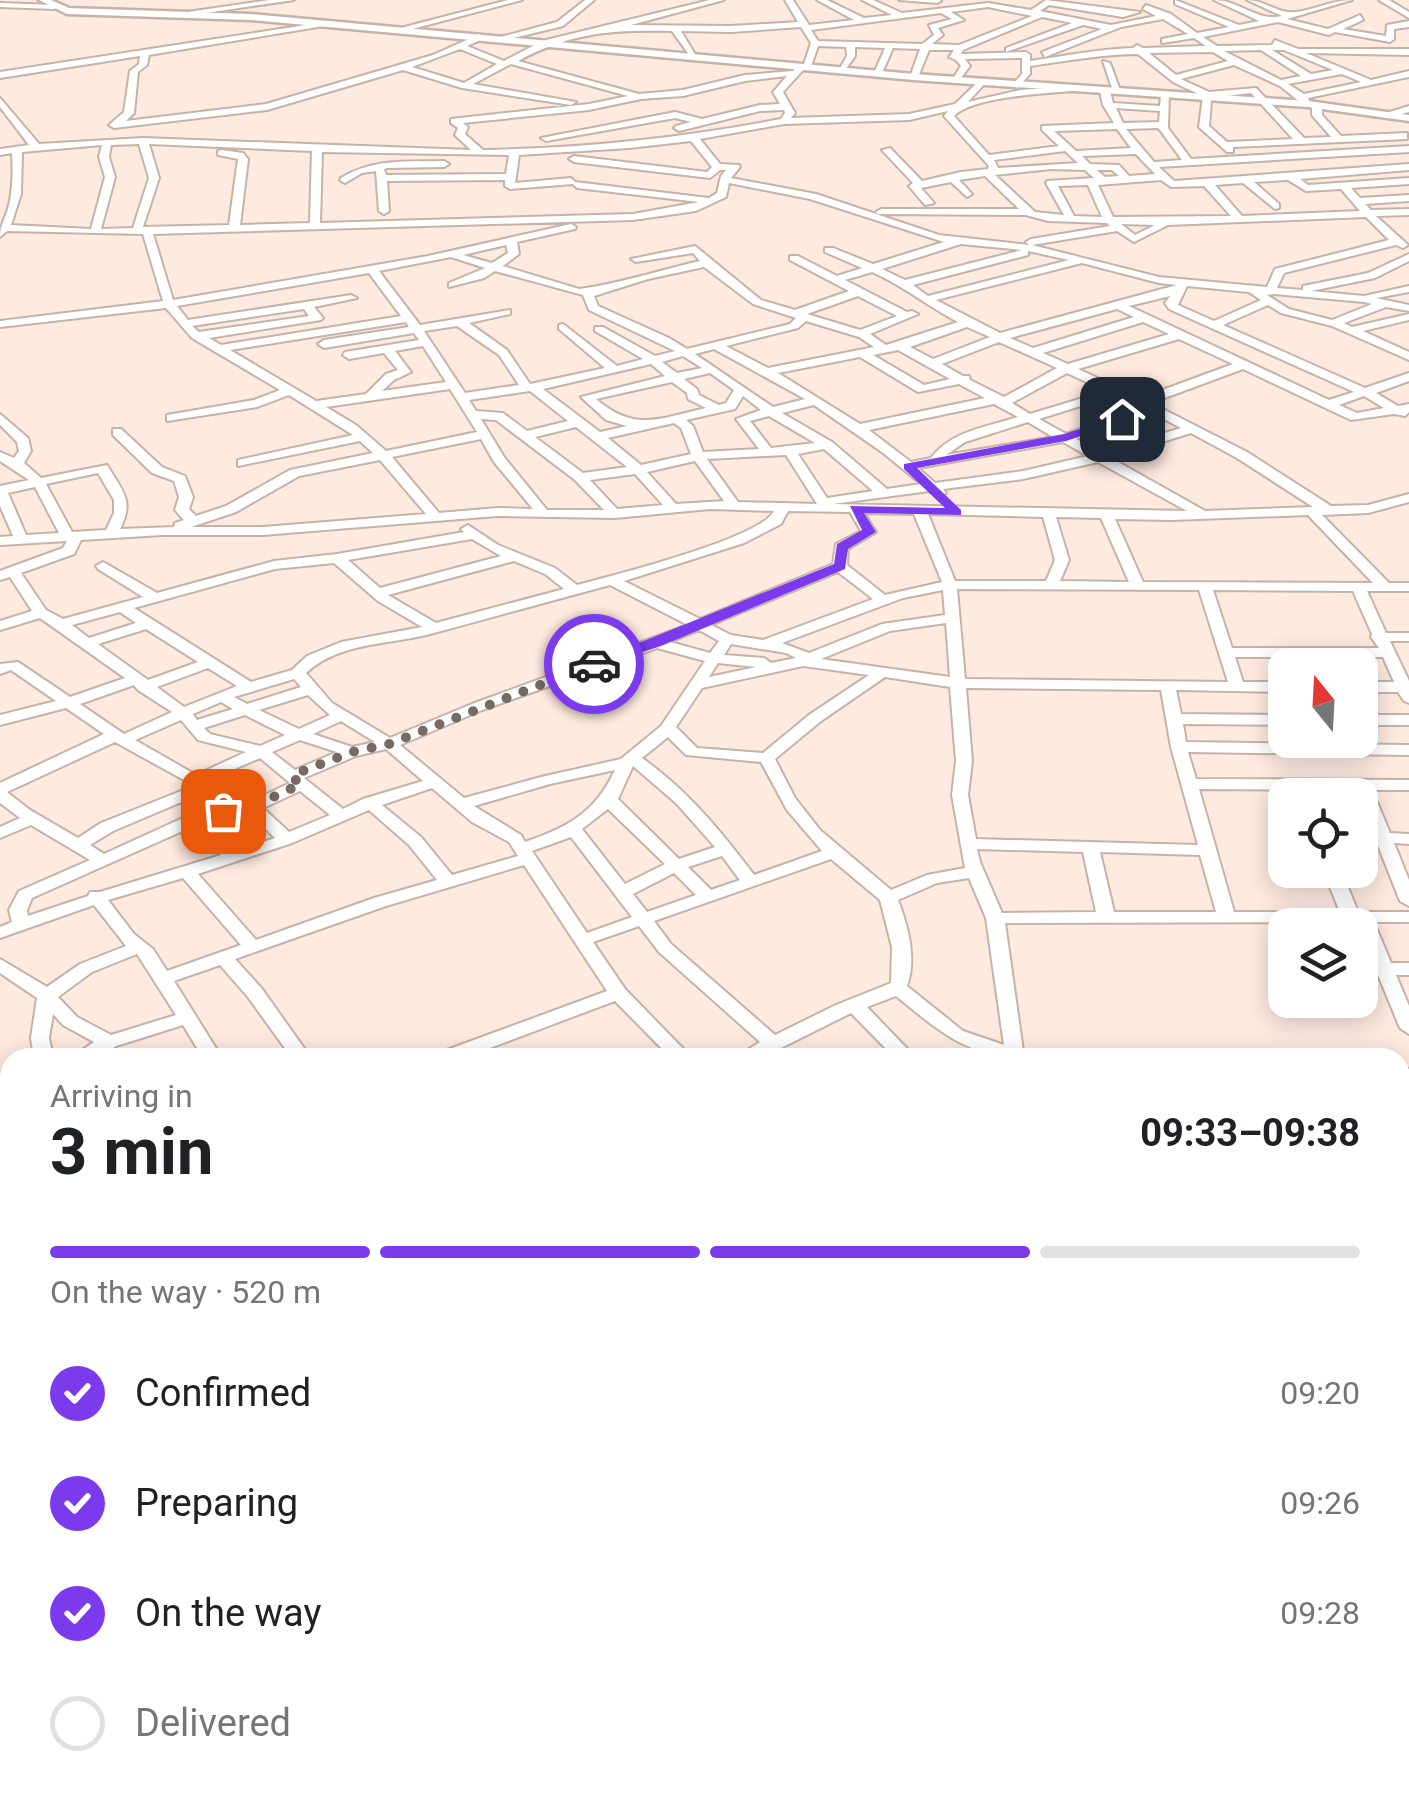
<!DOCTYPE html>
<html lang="en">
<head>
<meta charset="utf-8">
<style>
  :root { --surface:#fff; --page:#f2f2f2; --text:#202124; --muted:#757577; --line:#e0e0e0; --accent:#7c3aed }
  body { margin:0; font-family:Roboto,sans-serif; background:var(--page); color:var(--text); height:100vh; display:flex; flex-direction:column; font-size:38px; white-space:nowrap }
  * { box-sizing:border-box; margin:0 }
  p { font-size:32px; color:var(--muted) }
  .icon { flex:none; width:55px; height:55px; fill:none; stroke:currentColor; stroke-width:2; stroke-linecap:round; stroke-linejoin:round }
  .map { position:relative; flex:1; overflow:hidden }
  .details { position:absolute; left:0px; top:1048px; width:1410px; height:752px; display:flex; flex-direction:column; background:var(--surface); border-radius:30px 30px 0 0; box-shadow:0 5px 25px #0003 }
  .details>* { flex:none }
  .needle { width:65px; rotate:342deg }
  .tools { position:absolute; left:1268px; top:648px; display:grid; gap:20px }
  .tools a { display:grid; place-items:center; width:110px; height:110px; border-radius:20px; background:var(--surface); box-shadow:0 5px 25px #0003; font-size:50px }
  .pin { position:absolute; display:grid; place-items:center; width:85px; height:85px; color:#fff; margin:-42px; border-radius:20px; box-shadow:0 5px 15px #0006 }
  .courier { position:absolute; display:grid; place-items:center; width:100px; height:100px; margin:-50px; border:8px solid #7c3aed; border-radius:50%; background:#fff; color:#222; box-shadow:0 2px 12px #0007 }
  .summary em { font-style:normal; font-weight:700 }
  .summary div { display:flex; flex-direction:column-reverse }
  .summary { display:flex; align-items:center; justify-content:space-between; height:170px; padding:0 50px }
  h1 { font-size:65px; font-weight:700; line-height:75px }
  .bar { display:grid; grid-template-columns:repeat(4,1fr); gap:15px 10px; align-content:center; height:120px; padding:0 50px }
  .bar i { height:12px; border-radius:8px; background:var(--line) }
  .bar .current { background:var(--accent) }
  .bar p { grid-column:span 4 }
  ol { padding:0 50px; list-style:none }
  li { display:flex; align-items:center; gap:30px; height:110px }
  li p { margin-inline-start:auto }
  li .icon { padding:10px; border-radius:50%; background:var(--accent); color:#fff; stroke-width:4 }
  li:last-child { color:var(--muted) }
  li i { width:55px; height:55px; border:5px solid var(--line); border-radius:50% }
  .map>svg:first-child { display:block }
</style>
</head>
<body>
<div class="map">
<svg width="1409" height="1798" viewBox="0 0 1409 1798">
  <rect width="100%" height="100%" fill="#feeadf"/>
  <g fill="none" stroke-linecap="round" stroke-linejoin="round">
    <!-- minor casing -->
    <g stroke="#c6b3a8" stroke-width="4">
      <g id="minor">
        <path d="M270 0H294L178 17 174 14Z"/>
        <path d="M508 0H522L397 33 393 30Z"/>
        <path d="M585 0H594L563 26 497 42 493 39 557 22Z"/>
        <path d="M710 0H724L631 25 731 26 798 22 785 0H793L809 25 854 20 817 0H827L864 18 892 15 862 0H873L902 13 988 3 1031 10 1046 0 1140 12 1123 17 1049 5 1040 11 1111 25 1156 16 1143 9 1146 5 1171 14 1197 33 1229 27 1175 4V0L1239 25 1259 21 1214 0C1239 0 1257 22 1282 16L1247 0C1264 0 1279 14 1295 12 1315 10 1332 0 1352 0L1287 19 1328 29 1360 15 1363 20 1343 29 1386 36 1387 25 1409 21V27L1394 29V39L1390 42 1335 32 1329 35 1278 22 1203 37 1217 46 1272 45 1275 40 1298 49H1409V55L1306 53 1371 80 1409 71V77L1308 98 1311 106H1305L1280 86 1234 65 1181 79 1209 92 1256 88 1304 138 1331 137 1312 115V105L1317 102 1322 105V115L1341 136 1407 133V139L1233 147V152H1227L1199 127 1203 96 1173 82 1138 54C1102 54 1067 61 1030 66V74L1017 88 1012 85 1022 74V58L965 59 970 66 957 83 952 80 961 66 956 60 949 57 954 50H929L918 77 914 80 910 77 920 49 893 48 882 73 878 76 874 73 885 48 855 47V56L843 73 839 70 847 56 846 47 818 46 810 69H804L783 92 795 113 791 118 909 114 955 104 981 79 986 82 968 102 1020 90 1077 86V90L1074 91C1047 93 972 97 954 116L989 155 1059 146 1042 130V126L1114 123 1103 105 1100 91 1105 88 1110 91 1113 103 1160 106 1161 95 1169 93 1168 128 1191 159 1409 146V152L1159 167 1174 181 1409 164V170L1300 179 1308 185 1409 178V184L1351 188 1360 198 1409 195V201L1365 204 1371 210 1409 209V215L1376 216 1408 245 1403 248 1396 245 1284 273 1277 288 1303 290V286L1368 273 1409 254V261L1375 278 1311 291 1364 296 1409 286V292L1376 298 1409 305V311L1386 307 1344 323 1352 327 1409 314V320L1363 331 1409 352V360L1332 326 1281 313 1268 305 1223 325 1365 388 1409 373V381L1376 393 1398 406 1409 404V412L1405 416 1394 414 1351 420 1243 369 1151 403 1247 452 1331 506 1368 505 1409 494V502L1368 513 1322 515 1389 583H1409V591H1367L1386 633H1409V641H1390L1409 681V703L1404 701 1398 692H1360V682H1394L1383 657H1235L1243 682H1285V692L1176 690 1181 714 1285 715V725L1183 724 1186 742 1409 745V755L1188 752 1196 779 1409 780V790H1372L1390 833 1409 834V844L1394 843 1409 880V906L1400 901 1356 790 1199 789 1234 912H1340L1323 870H1341L1358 912H1409V922H1374L1391 963H1409V975H1396L1409 1006V1034L1400 1028 1360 931V925L1356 922 1005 923 1024 1058C968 1058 938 1030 896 996L867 1007 916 1058H895L851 1013 761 1058H735L760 1042 659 952 639 926 593 942 625 989 692 1058H671L615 1001 463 1058H434L436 1054 607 991 524 865 386 906 235 959 262 989 311 1058H292L248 997 220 965 174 981 222 1058H203L183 1025 116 1046 96 1058H71L94 1042 63 1025 53 1014 49 1038 53 1058H34L31 1038 37 998 0 973V959L47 987 80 964 126 946 94 905 0 938V927L12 922 9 910 19 891 90 860 31 825 0 838V827L20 818 0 803V783L104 734 66 708 0 725V715L56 701 11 670 0 674V664L18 662 70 697 125 678 40 618 0 630V621L32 611 10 577 0 580V571L63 548 67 541 0 545V537L13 536 0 506V486L29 480 0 461V452L14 458 19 451 17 442 0 425V414L28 438 31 451 24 463 41 478 107 465C122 491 135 500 120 529L174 527 175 523 184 520 175 510 179 497 174 481 152 473 113 435V429H121L162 467 185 476 193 497 189 509 196 516 226 506 290 470 373 453 360 441 238 466V460L353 435 289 395 257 407 167 421V415L254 400 280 390 192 338 166 308 0 327V321L163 301 143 234 7 231 0 237C0 224 6 218 9 205 13 188 13 170 12 153L0 155V149L29 145 0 107V98L39 144 143 138 471 150 455 135 458 128 451 123V119L589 104 628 96 511 64 473 84 576 102 571 105 462 88 403 70 267 110 114 128 109 125 124 112 130 71 139 64 140 56 0 78V72L332 21 336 24 149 55 147 65 138 72 134 113 126 121 266 104 433 55 480 34 483 39 467 46 504 61 542 41ZM988 7 1032 16 959 45 932 44 943 35 938 28 964 20 951 12ZM941 13 952 19 929 25 934 35 922 44 818 41 811 30ZM1042 17 1072 23 1006 48V52L1083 25 1102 29 1042 52 1045 57 1121 27 1163 19 1188 34 1162 39V43L1194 38 1206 46 1143 48 1137 45 1133 48C1098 49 1065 56 1030 61V55L1026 52 961 54 963 50ZM801 27 811 43 804 64H799L793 71 745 75 683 90 639 94 518 61C572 32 612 30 672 31L692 59 696 56 681 31 731 32ZM460 49 497 64 464 83 412 67ZM1261 50 1301 76 1281 80 1224 51ZM1272 50H1284L1333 70 1311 74ZM1213 52 1228 61 1176 75 1149 53ZM1342 74 1361 82 1304 94 1288 84ZM787 76 773 92 780 104 760 105 702 119 675 112 541 138 546 141 675 118 691 122 676 126 674 128 679 131 760 111 784 110 785 113 781 119C682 138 584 148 483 150L465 134 468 127 463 123 589 110 641 99 683 96 745 81ZM1251 93 1293 139 1227 142 1209 126 1211 100H1217L1218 97ZM1116 108 1160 111 1159 122 1123 123ZM948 111 944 116 989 166 988 169 961 172 922 181 890 148 882 150 913 183 909 186 925 205 934 203 921 188 951 182 967 197 972 194 959 180 985 176 1019 209H881L876 212 877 214 1026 215 1048 221 1107 223 1110 226 1031 239 1026 242 1029 245 939 235 816 194 731 178 740 167 739 165 720 164 700 139 784 124 909 120ZM1158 128 1160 130 1182 160 1154 162 1126 129ZM1117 129 1131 148 1076 151 1054 131ZM691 141 712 167 707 172 574 156 569 159 574 162 710 178 720 170H726L721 176 717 193 709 198 575 182 571 178 515 183 519 155 629 148ZM139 144 149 178 133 228 101 229 115 177 109 157 111 145ZM149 144 312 151 310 223 240 225 248 159 243 153 221 150 218 151V155L238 159 229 225 143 227 159 178ZM102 145 99 157 105 177 91 229 11 225 21 194 22 152ZM1065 151 1078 163 998 168 994 160ZM322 152 509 155 506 174 386 175 384 169 387 168 444 167 449 164 444 161C409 162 373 158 341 178L340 180 345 183 362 173 376 171 379 211 384 214 389 211 387 181 505 180V186L510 189 573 184 577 188 699 202 633 214 320 223ZM1136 154 1155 174 1129 176 1119 165 1090 164 1082 156ZM1051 169 1085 170 1094 178 1047 181 1046 183 1064 215 1035 212 995 175ZM1097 170H1112L1119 176 1105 177ZM1161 180 1171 187 1204 186 1231 216 1113 217 1098 185ZM1288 180 1306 191 1341 189 1360 211 1242 216 1215 185 1243 183 1275 209 1279 208V204L1254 182ZM729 183 810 199 944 242 873 264 833 248H825V252L862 268 837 276 798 256H790V260L849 291 795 310 761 300 695 246 631 259 636 262 693 253 700 261C660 270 619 284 579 289L503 266 519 254 517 242 575 229 576 227 571 224 428 256 173 300 153 234 633 220 696 211 726 197ZM1088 185 1102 217 1074 216 1058 186ZM1366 217 1389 240 1275 269 1267 287 1159 277 1032 245 1117 231 1134 242 1168 225ZM1121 224 1155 225 1135 235ZM961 244 1022 250 905 280 882 269ZM506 245 508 253 492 263 463 255ZM1028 251 1069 260 928 296 913 285 1028 255ZM451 257 485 268 449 283V287L484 278 495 271 583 295 589 310 675 351 655 356 603 327H595V331L643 359 617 366 563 324 559 325V329L605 368 530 384 507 350 469 323 510 314V310L420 325 379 271ZM1082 263 1159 283 1177 285 1000 333 936 300ZM704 267 753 304 796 318 790 324 687 349 669 338 598 306 594 296 648 279ZM872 272C904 286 927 306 958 322L886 345 870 334 918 314 912 311 907 312 845 280ZM369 273 401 316 221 345 209 338 321 320 323 318 314 307 357 298 351 295 188 320 177 306ZM1187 286 1249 292 1261 300 1214 321 1178 305ZM1274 294 1364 302 1372 304 1332 320 1289 309 1267 295ZM858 296 897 316 860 330 807 314ZM1170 296 1165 303 1169 309 1354 392 1329 400 1129 306ZM304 309 309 316 199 332 192 326ZM1117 309 1134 317 1033 348 1010 338ZM806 321 859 337 874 347 768 368 726 346 798 328ZM406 322 409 327 324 340 318 344 324 348 414 333 419 340 345 352 343 355 349 359 384 353 398 370 386 374 366 394 316 401 230 350ZM1143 322 1169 334 1068 364 1043 353ZM457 326 499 355 519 385 465 393 424 331ZM967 327 990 337 933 359 910 347ZM1179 339 1233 364 1141 398 1078 369ZM999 342 1057 368 1004 397 970 380 969 376H963L942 364ZM423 346 446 382 382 391 394 380 411 372 395 351ZM714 349 805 399 773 407 695 354ZM898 350 950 379 924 385 873 355ZM683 356 702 368 677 373 662 362ZM860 357 918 392 959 384 985 398 860 424 778 373ZM651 364 665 376 581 397 606 420 627 426 600 432 543 389ZM710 373 734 390 726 403 719 405 699 395 697 389 684 379ZM1067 373 1106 391 1030 414 1012 403ZM672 382 687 393 688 399 706 408C659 418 636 433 596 399ZM450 389 477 432 386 451 356 425 326 407ZM530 391 568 421 527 431 503 413 476 411 469 400ZM1116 395 1141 408 1066 434 1039 419ZM743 396 761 410 736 419 759 449 703 452 693 426 686 420 735 409ZM1364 396 1384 408 1357 413 1339 405ZM994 404 1018 417C987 427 951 431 931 458L911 462 869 430ZM814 405 882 452 921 484 887 489 832 442 782 413ZM1151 412 1181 428 1101 453 1076 439ZM769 416 815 443 771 448 750 421ZM481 419 496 420 575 480 604 510H547L504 457ZM1028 422 1053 437 946 455 965 442ZM674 423 681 428 691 454 641 465 608 438ZM576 427 627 467 583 473 535 437ZM1191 433 1237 458 1313 507 1205 511 1111 458ZM481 439 494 462 533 509 497 508 439 513 392 457ZM1063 442 1088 456 1023 471 935 483 918 468ZM824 449 873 491 827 498 798 454ZM786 455 817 504 738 502 707 459ZM380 460 426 514 263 527H191L236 512 299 476ZM695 461 724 501 676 504 647 472ZM1098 462 1187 511 833 504 929 491 939 497 946 493 943 489 1023 479ZM98 473 114 500V513L106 530 72 532 46 484ZM635 474 663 505 617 509 590 480ZM35 487 59 533 26 535 8 493ZM710 509 774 511C761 538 612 576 577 585L555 568 498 545 468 525 461 529 464 532 337 554 274 561 157 593 103 562 96 566 98 569 143 597 63 619 46 610 21 573 74 554 81 540 162 535H263L497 516 615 518ZM788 511 850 512 861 531 836 544 833 564 700 619 624 581 744 543 781 524ZM864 513 914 514 942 582 885 595 847 565 848 549 876 532ZM928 514 1043 517 1055 560 1046 581H955ZM1308 515 1373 583 1143 582 1115 519 1172 520ZM1056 517 1101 518 1129 582 1060 581 1069 560ZM472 539 501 556 380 588 348 560ZM514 561 545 574 564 589 436 623 388 595ZM334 563 378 601 422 627 341 642 307 656 292 670 251 682 134 608 275 569ZM838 572 873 599 763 640 731 635 711 625ZM610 585 688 625 472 704 390 738 332 703 306 673C339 642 388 645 430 634 490 618 550 601 610 585ZM957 589 1199 590 1228 682 965 679ZM943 590 945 615 882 624 809 653 782 643 903 598ZM1213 590 1353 591 1372 634 1371 637 1379 648H1232ZM120 612 136 623 89 638 72 625ZM946 623 950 677 821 659 890 631ZM146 629 198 662 148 680 98 644ZM699 630 719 641 710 653 670 642ZM731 644 786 653 796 658 771 663 764 658 724 655ZM657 648 705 661 661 726 621 759 541 777 464 798 400 745 482 710ZM718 663 756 667 709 677ZM803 666 869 675 809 715 763 753 697 748 676 727 702 688ZM208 668 237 686 184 707 157 687ZM885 677 950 687 956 761 952 795 965 868 927 875 891 890 820 830 795 798 775 759 821 721ZM294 679 301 687 247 704 234 697ZM134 685 138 690 172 712 124 734 80 704ZM966 688 1161 690 1171 747 1198 845 976 839 968 795 972 761ZM308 695 330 715 299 729 259 710ZM221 702 233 709 197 720 193 714ZM245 715 285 735 260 746 210 734 204 728ZM181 720 198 740 246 752 196 775 135 740ZM341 721 375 742 352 747 313 734ZM668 737 686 755 761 762 787 810 822 851 754 875C721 831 687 790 642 758ZM300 740 337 752 295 770 272 752ZM115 742 195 786 260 758 290 783 248 803 188 811 183 818 104 854 90 845 113 831 198 795 200 792 192 787 186 789 101 823 78 838 30 810 7 792ZM386 749 423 781 363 799 343 809 304 778 356 756ZM633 766 676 803 715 847 679 859 618 799ZM615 770C595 813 568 827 525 842L521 835 474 806 550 784ZM432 788 472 822 509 842 518 856 452 875 421 837 382 805ZM300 791 330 815 289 832 263 808ZM608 809 665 864 625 884 582 829ZM369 810 409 845 437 880 374 898 256 940 198 874 292 843ZM248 812 275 838 236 851 198 821ZM187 829 221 855 100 892H90L88 896 28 916 27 910 32 898ZM571 837 632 917 587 933 532 851ZM977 849 1083 852 1096 912 1002 913 980 862ZM1100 852 1200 855 1216 912H1114ZM722 856 740 880 711 890 688 867ZM831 859 880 900 892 947 891 983 836 1005 775 1035 671 944 654 921ZM674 873 696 895 647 912 633 894ZM183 878 241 945 167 971 153 949 134 934 108 900ZM969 878 986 918 1004 1045 963 1031 907 986C917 959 908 926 898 900L937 883ZM137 954 176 1015 111 1035 77 1017 58 997 92 972Z"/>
        <path d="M899 0H940L941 1 937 3Z"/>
        <path d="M1379 0H1389L1409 12V18Z"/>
        <path d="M0 3 54 5 58 7 54 9 0 7Z"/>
        <path d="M1103 61 1110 63 1121 93 1113 91Z"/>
        <path d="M1409 106V112L1385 118 1380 115Z"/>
        <rect x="1360" y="715" width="49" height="10"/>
        <path d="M1409 1069V1081L1400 1082V1070Z"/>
        <path d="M10 1106V1122L0 1126V1110Z"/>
        <path d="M1400 1118 1409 1120V1134L1400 1132Z"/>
        <path d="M10 1209V1223L0 1226V1212Z"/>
        <path d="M10 1266V1282L0 1284V1268Z"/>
        <rect x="0" y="1375" width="10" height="18"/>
        <path d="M10 1510V1533L0 1537V1514Z"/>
        <path d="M10 1602V1626L0 1629V1605Z"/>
        <path d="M0 1667 10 1672V1704L0 1699Z"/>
        <path d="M69 1790H96L99 1798H72Z"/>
        <path d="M160 1790H196L193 1798H157Z"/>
        <rect x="662" y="1790" width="26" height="8"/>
        <path d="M765 1790H795L798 1798H768Z"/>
        <path d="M848 1790H890L887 1798H845Z"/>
        <path d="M1043 1790H1073L1076 1798H1046Z"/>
        <path d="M1184 1790H1215L1218 1798H1187Z"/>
        <path d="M1351 1790H1382L1385 1798H1354Z"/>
      </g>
    </g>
    <!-- tertiary casing -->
    <g stroke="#c6b3a8" stroke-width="5">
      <path id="tertiary" d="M39 0H51L69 8 250 14 914 74 1308 101 1409 115V121L1308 107 914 80 250 20 67 14Z"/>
    </g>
    <!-- minor -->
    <use href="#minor" fill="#fff" fill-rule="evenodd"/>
    <!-- tertiary -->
    <use href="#tertiary" fill="#fff" fill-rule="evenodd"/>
  </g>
  <!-- route -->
  <path fill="#7c3aed" d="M1122 416 1127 421 1066 441 917 468 961 510V515L864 513 876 532 848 549 845 569 661 646 594 668 587 664 834 564 837 544 862 530 850 506 945 508 904 469V464L1064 434Z"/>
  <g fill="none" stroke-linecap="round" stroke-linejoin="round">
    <!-- done -->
    <path stroke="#766b64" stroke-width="10" stroke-dasharray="0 18" d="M223 811 252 807 301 784 292 777 300 772 352 752 389 744 594 664"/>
  </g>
</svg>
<div class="tools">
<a><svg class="needle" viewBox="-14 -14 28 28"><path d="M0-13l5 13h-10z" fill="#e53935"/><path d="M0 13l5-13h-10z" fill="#757577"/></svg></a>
<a><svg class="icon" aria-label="locate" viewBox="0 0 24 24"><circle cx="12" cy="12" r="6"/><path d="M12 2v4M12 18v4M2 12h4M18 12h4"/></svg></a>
<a><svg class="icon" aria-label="layers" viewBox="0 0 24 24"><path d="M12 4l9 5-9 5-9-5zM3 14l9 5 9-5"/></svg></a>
</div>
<div class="pin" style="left:223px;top:811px;background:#ea580c"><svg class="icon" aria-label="bag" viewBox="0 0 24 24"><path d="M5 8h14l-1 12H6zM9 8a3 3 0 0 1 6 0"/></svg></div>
<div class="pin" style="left:1122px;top:419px;background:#1f2937"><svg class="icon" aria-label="home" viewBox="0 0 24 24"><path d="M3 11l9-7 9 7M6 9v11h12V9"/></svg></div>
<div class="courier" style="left:594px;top:664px"><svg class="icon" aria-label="car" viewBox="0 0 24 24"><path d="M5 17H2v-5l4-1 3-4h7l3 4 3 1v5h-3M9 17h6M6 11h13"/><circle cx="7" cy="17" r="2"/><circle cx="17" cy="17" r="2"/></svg></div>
<section class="details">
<div class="summary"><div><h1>3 min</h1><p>Arriving in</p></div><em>09:33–09:38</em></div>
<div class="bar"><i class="current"></i><i class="current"></i><i class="current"></i><i></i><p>On the way · 520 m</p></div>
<ol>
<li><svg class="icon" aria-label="check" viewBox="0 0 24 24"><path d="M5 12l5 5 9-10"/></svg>Confirmed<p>09:20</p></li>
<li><svg class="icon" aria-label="check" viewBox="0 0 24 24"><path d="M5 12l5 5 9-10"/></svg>Preparing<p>09:26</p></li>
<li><svg class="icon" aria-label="check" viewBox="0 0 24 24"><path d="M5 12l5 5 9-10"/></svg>On the way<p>09:28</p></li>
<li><i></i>Delivered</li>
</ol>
</section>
</div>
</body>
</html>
